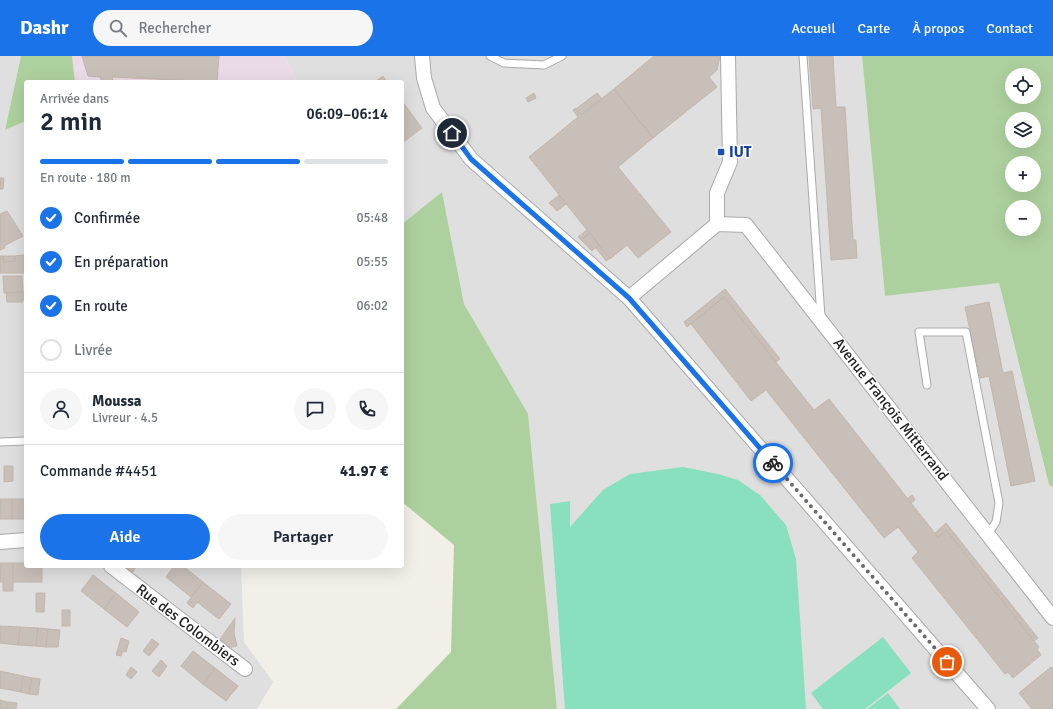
<!DOCTYPE html>
<html lang="fr">
<head>
<meta charset="utf-8">
<style>
  :root { --surface:#fff; --page:#f6f6f7; --text:#1f2937; --muted:#747a83; --line:#e0e1e3; --accent:#1a73e8 }
  body { margin:0; font-family:Signika,sans-serif; background:var(--page); color:var(--text); height:100vh; display:flex; flex-direction:column; font-size:15px; white-space:nowrap }
  * { box-sizing:border-box; margin:0 }
  p { font-size:13px; color:var(--muted) }
  .icon { flex:none; width:22px; height:22px; fill:none; stroke:currentColor; stroke-width:2; stroke-linecap:round; stroke-linejoin:round }
  .map { position:relative; flex:1; overflow:hidden }
  .drawer { position:absolute; left:24px; top:24px; width:380px; height:488px; display:flex; flex-direction:column; background:var(--surface); border-radius:4px; box-shadow:0 4px 16px #0002 }
  .drawer>* { flex:none }
  .buttons { position:absolute; left:1005px; top:12px; display:grid; gap:8px }
  .buttons a { display:grid; place-items:center; width:36px; height:36px; border-radius:50%; background:var(--surface); box-shadow:0 4px 16px #0002; font-size:20px }
  .pin { position:absolute; display:grid; place-items:center; width:34px; height:34px; color:#fff; margin:-17px; border:2px solid #fff; border-radius:50%; box-shadow:0 1px 4px #0007 }
  .courier { position:absolute; display:grid; place-items:center; width:40px; height:40px; margin:-20px; border:3px solid #1a73e8; border-radius:50%; background:#fff; color:#222; box-shadow:0 1px 5px #0007 }
  .overview em { font-style:normal; font-weight:600 }
  .overview div { display:flex; flex-direction:column-reverse }
  .overview { display:flex; align-items:center; justify-content:space-between; height:68px; padding:0 16px }
  h1 { font-size:26px; font-weight:600; line-height:30px }
  .bar { display:grid; grid-template-columns:repeat(4,1fr); gap:6px 4px; align-content:center; height:48px; padding:0 16px }
  .bar i { height:5px; border-radius:3px; background:var(--line) }
  .bar .selected { background:var(--accent) }
  .bar p { grid-column:span 4 }
  .line { display:flex; align-items:center; gap:10px; padding:0 16px; border-top:1px solid var(--line) }
  .line div { flex:1 }
  .round { display:grid; place-items:center; flex:none; width:42px; height:42px; border-radius:21px; background:var(--page) }
  ol { padding:0 16px; list-style:none }
  li { display:flex; align-items:center; gap:12px; height:44px }
  li p { margin-inline-start:auto }
  li .icon { padding:4px; border-radius:50%; background:var(--accent); color:#fff; stroke-width:4 }
  li:last-child { color:var(--muted) }
  li i { width:22px; height:22px; border:2px solid var(--line); border-radius:50% }
  .button { display:flex; gap:8px; margin-top:auto; padding:8px 16px }
  .button a { flex:1; height:46px; border-radius:24px; background:var(--accent); color:#fff; font-size:16px; font-weight:600; line-height:46px; text-align:center }
  .button a+a { background:var(--page); color:var(--text) }
  header { display:flex; align-items:center; gap:24px; box-sizing:border-box; height:56px; padding:0 20px; background:var(--accent); color:#fff }
  header strong { font-size:19px }
  nav { display:flex; gap:22px; margin-inline-start:auto; font-size:14px }
  .search { width:280px; height:36px; background:var(--page); display:flex; align-items:center; gap:10px; box-sizing:border-box; padding:0 14px; border-radius:22px; color:var(--muted); font-size:15px }
  .map>svg:first-child { display:block }
</style>
</head>
<body>
<header>
<strong>Dashr</strong>
<div class="search"><svg class="icon" aria-label="search" viewBox="0 0 24 24"><circle cx="10" cy="10" r="6"/><path d="M15 15l6 6"/></svg>Rechercher</div>
<nav><a>Accueil</a><a>Carte</a><a>À propos</a><a>Contact</a></nav>
</header>
<div class="map">
<svg width="1053" height="653" viewBox="0 0 1053 653">
  <rect width="100%" height="100%" fill="#f2efe9"/>
  <!-- residential -->
  <g fill="#e0dfdf">
    <path d="M0 0H21L5 74 26 65V510H241L244 586 273 626 257 653H0Z"/>
    <path d="M285 0H862L885 240 999 227 1049 429 1053 431V653H557L528 359 464 248 442 136 402 168V26H297Z"/>
  </g>
  <!-- industrial -->
  <path fill="#ebdbe8" d="M72 0H285L297 26H75Z"/>
  <!-- forest -->
  <g fill="#add19e" fill-rule="evenodd">
    <path d="M21 0H72L75 26H26V65L5 74Z"/>
    <path d="M862 0H1053V431L1049 429 999 227 885 240ZM1012 19H1034V41H1012ZM1012 63H1034V85H1012ZM1012 107H1034V129H1012ZM1012 151H1034V173H1012Z"/>
    <path d="M442 136 464 248 528 358 557 653H396L451 596 454 489 402 446V168Z"/>
  </g>
  <!-- pitch -->
  <g fill="#88e0be">
    <path d="M683 411 718 418 738 424 760 439 786 469 796 503 806 653H565L550 448 570 445V471L603 434 630 418Z"/>
    <path d="M883 581 911 617 865 653H823L811 637Z"/>
    <path d="M888 637 900 653H867Z"/>
  </g>
  <!-- building -->
  <g fill="#c7bfb8" stroke="#c4b6ab">
    <path d="M82 0H219L217 26 112 21 113 26H102L100 21 88 20Z"/>
    <path d="M654 0H720L717 14 709 21 717 31 653 82 614 33Z"/>
    <path d="M809 0H833L836 51H845L853 184H856L857 202 831 204 821 52 813 53Z"/>
    <path d="M383 20 387 26H375Z"/>
    <path d="M614 33 653 82 618 111 671 176 638 202 627 189 610 203 529 101 578 61 573 54 576 52 581 59Z"/>
    <path d="M534 37 536 42 528 46 526 42Z"/>
    <path d="M597 37 602 43 581 59 576 53Z"/>
    <path d="M402 45 422 72 402 87Z"/>
    <path d="M0 122H4L3 133H0Z"/>
    <path d="M559 139 566 148 557 155 549 147Z"/>
    <path d="M7 155 23 180 4 190 5 192 0 194V158Z"/>
    <path d="M587 174 590 177 581 184 578 181Z"/>
    <path d="M590 177 599 189 592 195 581 184Z"/>
    <path d="M599 189 610 202 606 205 596 192Z"/>
    <path d="M24 199V217H0V200H3V206L15 205V200Z"/>
    <path d="M3 200H15V205L3 206Z"/>
    <path d="M3 220H22L23 236 4 237Z"/>
    <path d="M725 233 780 303 776 306 724 241 687 271 684 266Z"/>
    <path d="M23 236H26V243H23V246H7L6 237Z"/>
    <path d="M724 241 814 354 829 343 938 481 946 474 1039 591 1037 593 1041 599 1013 622 1008 616 1005 618 912 502 918 496 898 471 884 482 766 334 751 345 691 268Z"/>
    <path d="M989 246 1003 317 1012 315 1035 425 1011 430 989 320 980 322 965 251Z"/>
    <path d="M4 410H13V425L4 426Z"/>
    <path d="M912 439 915 444 911 447 907 443Z"/>
    <rect x="0" y="443" width="12" height="20"/>
    <rect x="12" y="443" width="14" height="20"/>
    <path d="M946 467 1038 582 1034 585 946 474 938 481 935 477Z"/>
    <path d="M0 507H13V535H3V526H0Z"/>
    <path d="M13 507H26V510H42V526H13Z"/>
    <path d="M126 510H137L131 518 124 513Z"/>
    <path d="M174 510H183L203 526 191 541 166 521Z"/>
    <path d="M93 519 116 537 104 553 81 535Z"/>
    <path d="M203 526 231 548 219 563 197 546 193 552 187 547Z"/>
    <path d="M36 537H45L44 556H36Z"/>
    <path d="M116 537 139 556 127 571 104 553Z"/>
    <rect x="62" y="554" width="8" height="16"/>
    <path d="M235 562 234 577 237 590 226 592 218 586Z"/>
    <path d="M0 570 20 571 18 589 0 587Z"/>
    <path d="M20 571 38 572 36 590 18 589Z"/>
    <path d="M38 572 48 573 46 591 36 590Z"/>
    <path d="M48 573 60 574 58 591H46Z"/>
    <path d="M121 582 129 585 126 596 123 595 121 600 116 599Z"/>
    <path d="M152 583 159 588 149 600 143 595Z"/>
    <path d="M193 595 215 612 203 628 181 610Z"/>
    <path d="M161 604 167 610 159 621 152 615Z"/>
    <path d="M131 611 137 616 131 623 126 619Z"/>
    <path d="M1051 611 1053 613V653H1032L1019 637Z"/>
    <path d="M215 612 238 630 226 645 203 628Z"/>
    <path d="M0 615 23 620 21 636 0 632Z"/>
    <path d="M23 620 32 622 29 638 21 636Z"/>
    <path d="M32 622 40 623 38 639 29 638Z"/>
    <path d="M0 644 7 646 6 653H0Z"/>
    <path d="M7 646 17 647 16 653H6Z"/>
  </g>
  <g fill="none" stroke-linecap="round" stroke-linejoin="round">
    <!-- lane casing -->
    <g stroke="#a9a9a9" stroke-width="9">
      <g id="lane">
        <path d="M490 0 504 7 544 9 562 0"/>
        <path d="M803 0 821 261"/>
        <path d="M927 329 919 276H966L999 447 996 466 988 478"/>
        <path d="M0 386 26 385"/>
      </g>
    </g>
    <!-- street casing -->
    <g stroke="#a9a9a9" stroke-width="16">
      <g id="street">
        <path d="M422 0 424 22 433 52 471 103 629 242 988 653"/>
        <path d="M717 168V137L730 106 728 0"/>
        <path d="M629 242 717 168 746 169 1053 562"/>
        <path d="M0 486 26 484"/>
        <path d="M111 510 245 613"/>
      </g>
    </g>
    <!-- lane -->
    <use href="#lane" stroke="#fff" stroke-width="7"/>
    <!-- street -->
    <use href="#street" stroke="#fff" stroke-width="14"/>
  </g>
  <g fill="none" stroke-linecap="round" stroke-linejoin="round">
    <!-- done -->
    <path stroke="#6b6a68" stroke-width="4" stroke-dasharray="0 7.2" d="M773 407 947 606"/>
    <!-- route -->
    <path stroke="#1a73e8" stroke-width="5" d="M452 77 471 103 629 242 773 407"/>
  </g>
  <!-- markers -->
  <rect fill="#1a4fb4" stroke="#fff" stroke-width="1.5" x="717" y="92" width="8" height="8" rx="2"/>
  <g text-anchor="middle" dominant-baseline="central" stroke-width="3" stroke-linejoin="round" paint-order="stroke">
    <!-- transit labels -->
    <g font-size="15" font-weight="bold" fill="#164399" stroke="#fff" text-anchor="start">
      <text x="729" y="96">IUT</text>
    </g>
    <!-- street labels -->
    <g font-size="15" fill="#222" stroke="#fff">
      <text transform="translate(891 353) rotate(52)">Avenue François Mitterrand</text>
      <text transform="translate(188 569) rotate(37)">Rue des Colombiers</text>
    </g>
  </g>
</svg>
<div class="buttons">
<a><svg class="icon" aria-label="locate" viewBox="0 0 24 24"><circle cx="12" cy="12" r="6"/><path d="M12 2v4M12 18v4M2 12h4M18 12h4"/></svg></a>
<a><svg class="icon" aria-label="layers" viewBox="0 0 24 24"><path d="M12 4l9 5-9 5-9-5zM3 14l9 5 9-5"/></svg></a>
<a>+</a>
<a>−</a>
</div>
<div class="pin" style="left:947px;top:606px;background:#ea580c"><svg class="icon" aria-label="bag" viewBox="0 0 24 24"><path d="M5 8h14l-1 12H6zM9 8a3 3 0 0 1 6 0"/></svg></div>
<div class="pin" style="left:452px;top:77px;background:#1f2937"><svg class="icon" aria-label="home" viewBox="0 0 24 24"><path d="M3 11l9-7 9 7M6 9v11h12V9"/></svg></div>
<div class="courier" style="left:773px;top:407px"><svg class="icon" aria-label="bike" viewBox="0 0 24 24"><circle cx="6" cy="16" r="4"/><circle cx="18" cy="16" r="4"/><path d="M6 16l4-8h5l3 8M10 8l3 8H6M13 5h3"/></svg></div>
<section class="drawer">
<div class="overview"><div><h1>2 min</h1><p>Arrivée dans</p></div><em>06:09–06:14</em></div>
<div class="bar"><i class="selected"></i><i class="selected"></i><i class="selected"></i><i></i><p>En route · 180 m</p></div>
<ol>
<li><svg class="icon" aria-label="check" viewBox="0 0 24 24"><path d="M5 12l5 5 9-10"/></svg>Confirmée<p>05:48</p></li>
<li><svg class="icon" aria-label="check" viewBox="0 0 24 24"><path d="M5 12l5 5 9-10"/></svg>En préparation<p>05:55</p></li>
<li><svg class="icon" aria-label="check" viewBox="0 0 24 24"><path d="M5 12l5 5 9-10"/></svg>En route<p>06:02</p></li>
<li><i></i>Livrée</li>
</ol>
<div class="line" style="height:72px"><a class="round"><svg class="icon" aria-label="person" viewBox="0 0 24 24"><circle cx="12" cy="8" r="4"/><path d="M4 21q1-7 8-7t8 7"/></svg></a><div><b>Moussa</b><p>Livreur · 4.5</p></div><a class="round"><svg class="icon" aria-label="chat" viewBox="0 0 24 24"><path d="M4 5h16v11H9l-5 4z"/></svg></a><a class="round"><svg class="icon" aria-label="phone" viewBox="0 0 24 24"><path d="M5 4h4l2 5-3 2q2 4 5 5l2-3 5 2v4C11 20 4 13 5 4z"/></svg></a></div>
<div class="line" style="height:52px"><div>Commande #4451</div><b>41.97 €</b></div>
<div class="button"><a>Aide</a><a>Partager</a></div>
</section>
</div>
</body>
</html>
